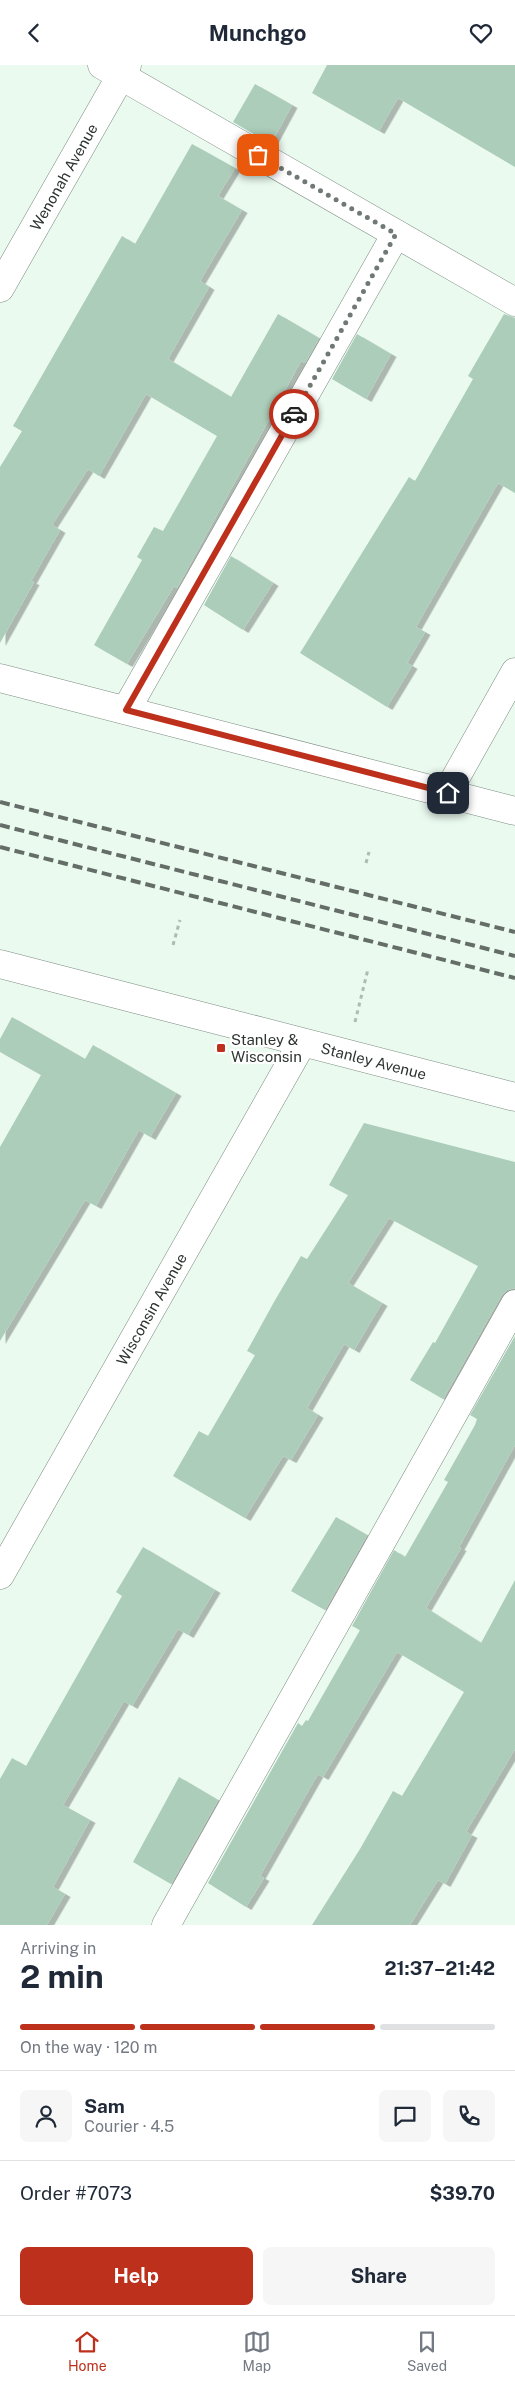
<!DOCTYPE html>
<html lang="en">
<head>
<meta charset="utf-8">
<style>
  :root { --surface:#fff; --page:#f6f6f7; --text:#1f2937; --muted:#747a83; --line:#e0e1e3; --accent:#bd311c }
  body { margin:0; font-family:"Public Sans",sans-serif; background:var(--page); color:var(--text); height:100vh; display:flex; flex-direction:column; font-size:19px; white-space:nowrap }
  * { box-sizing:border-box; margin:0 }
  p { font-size:16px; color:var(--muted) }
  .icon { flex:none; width:28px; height:28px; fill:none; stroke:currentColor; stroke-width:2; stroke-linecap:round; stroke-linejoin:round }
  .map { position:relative; height:1860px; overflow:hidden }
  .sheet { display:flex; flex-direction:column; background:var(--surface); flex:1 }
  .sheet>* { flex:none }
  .pin { position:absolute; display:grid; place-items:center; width:42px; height:42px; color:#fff; margin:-21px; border-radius:10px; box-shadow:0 2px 8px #0006 }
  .courier { position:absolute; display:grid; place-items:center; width:50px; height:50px; margin:-25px; border:4px solid #bd311c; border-radius:50%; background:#fff; color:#222; box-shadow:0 1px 6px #0007 }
  .head em { font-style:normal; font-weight:700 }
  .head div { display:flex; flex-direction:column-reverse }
  .head { display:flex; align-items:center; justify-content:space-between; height:85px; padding:0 20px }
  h1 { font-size:32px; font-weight:700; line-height:38px }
  .bar { display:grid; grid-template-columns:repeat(4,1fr); gap:8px 5px; align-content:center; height:60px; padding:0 20px }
  .bar i { height:6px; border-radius:4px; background:var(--line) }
  .bar .active { background:var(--accent) }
  .bar p { grid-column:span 4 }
  .line { display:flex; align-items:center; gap:12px; padding:0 20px; border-top:1px solid var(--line) }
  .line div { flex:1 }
  .round { display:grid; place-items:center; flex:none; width:52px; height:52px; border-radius:8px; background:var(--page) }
  .cta { display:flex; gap:10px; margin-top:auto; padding:10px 20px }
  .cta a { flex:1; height:58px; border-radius:8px; background:var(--accent); color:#fff; font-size:20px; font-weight:700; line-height:58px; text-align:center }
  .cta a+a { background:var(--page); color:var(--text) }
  header { display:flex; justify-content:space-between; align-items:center; height:65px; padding:0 20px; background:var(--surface); font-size:22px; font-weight:700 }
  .tab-bar { display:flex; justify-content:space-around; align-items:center; height:70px; border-top:1px solid var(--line); background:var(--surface); font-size:14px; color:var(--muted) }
  .tab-bar a { display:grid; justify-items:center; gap:2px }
  .tab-bar .active { color:var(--accent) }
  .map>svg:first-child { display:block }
</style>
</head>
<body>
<header><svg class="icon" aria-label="back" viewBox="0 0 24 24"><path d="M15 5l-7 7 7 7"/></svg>Munchgo<svg class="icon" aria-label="heart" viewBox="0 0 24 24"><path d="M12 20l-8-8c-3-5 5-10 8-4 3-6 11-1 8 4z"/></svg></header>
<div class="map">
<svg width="515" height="1860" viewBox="0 0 515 1860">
  <defs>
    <filter id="shadow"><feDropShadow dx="5.5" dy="3" stdDeviation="0" flood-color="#0004"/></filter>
  </defs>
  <rect width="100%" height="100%" fill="#eafaef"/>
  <!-- building -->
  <g fill="#accdb9" filter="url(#shadow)">
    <path d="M327 0H515V102L398 33 379 66 312 28Z"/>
    <path d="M255 19 292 40 271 79 233 57Z"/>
    <path d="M192 79 235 103 218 131 242 145 200 216 209 222 168 294 231 332 278 249 319 273 305 298 301 296 177 523 174 521 127 599 94 580 142 495 137 492 154 462 163 466 217 371 146 329 99 411 88 404 52 460 60 465 31 516 34 517 0 578V402L22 366 13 361 122 171 135 179Z"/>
    <path d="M504 249 515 253V428L498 418 416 562 425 567 407 598 412 601 387 642 300 588 409 412 415 416 473 314 468 311Z"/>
    <path d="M357 269 391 289 366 334 332 314Z"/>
    <path d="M231 491 273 518 243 565 204 540Z"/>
    <path d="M12 952 85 994 93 980 176 1028 150 1072 139 1065 96 1141 85 1135 0 1276V1082L41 1010 0 987V974Z"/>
    <path d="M364 1058 515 1097V1223L507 1225 501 1231 443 1334 410 1315 433 1277 435 1278 478 1201 389 1153 348 1218 382 1238 354 1285 344 1279 307 1343 318 1350 291 1395 283 1391 245 1453 173 1411 199 1366 208 1371 255 1290 247 1286 274 1237 301 1191 307 1194 348 1130 329 1120Z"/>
    <path d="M515 1271V1380L459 1482 461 1483 426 1543 481 1578 515 1515V1684L466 1767 472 1770 445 1819 438 1815 410 1860H312L360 1784 393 1726 402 1731 464 1627 397 1587 323 1712 318 1709 260 1811 264 1813 246 1842 208 1818 298 1658 302 1661 306 1655 308 1656 360 1565 352 1561 394 1485 405 1492 448 1417 444 1415 475 1360 477 1354 470 1350Z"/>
    <path d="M336 1452 367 1470 325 1545 291 1526Z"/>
    <path d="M143 1482 215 1525 188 1570 178 1564 132 1641 124 1636 63 1740 90 1755 53 1822 65 1829 47 1860H0V1714L12 1693 26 1701 122 1531 116 1527Z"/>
    <path d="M179 1712 218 1735 171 1819 133 1797Z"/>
  </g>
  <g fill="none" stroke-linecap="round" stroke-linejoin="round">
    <!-- minor casing -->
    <g stroke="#7c8b82" stroke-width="29">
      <g id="minor">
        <path d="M102 0 515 237"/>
        <path id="s1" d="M0 223 127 0"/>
        <path d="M0 613 515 746"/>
        <path d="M126 645 396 169"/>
        <path d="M447 728 515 607"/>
        <path id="s2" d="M0 899 515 1032"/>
        <path id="s3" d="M0 1510 302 978"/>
        <path d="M166 1860 515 1239"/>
      </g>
    </g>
    <!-- path -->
    <g stroke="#aebbb2" stroke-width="3" stroke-dasharray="4 4" stroke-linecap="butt">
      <path d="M366 798 369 787"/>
      <path d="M173 880 180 855"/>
      <path d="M355 957 368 904"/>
    </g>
    <!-- minor -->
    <use href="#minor" stroke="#fff" stroke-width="28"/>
    <!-- rail -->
    <g stroke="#646d67" stroke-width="4" stroke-dasharray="10 5" stroke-linecap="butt">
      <path d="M0 737 515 867"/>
      <path d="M0 760 515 891"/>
      <path d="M0 782 515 913"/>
    </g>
  </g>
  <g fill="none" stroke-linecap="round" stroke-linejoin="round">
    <!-- done -->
    <path stroke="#707973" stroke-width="5" stroke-dasharray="0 9" d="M258 90 396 169 294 349"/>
    <!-- route -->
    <path stroke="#bd311c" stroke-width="6" d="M294 349 126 645 448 728"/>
  </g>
  <!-- markers -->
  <rect fill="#bd311c" stroke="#fff" stroke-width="2" x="216" y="978" width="10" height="10" rx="2.5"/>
  <g text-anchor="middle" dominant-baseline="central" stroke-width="4.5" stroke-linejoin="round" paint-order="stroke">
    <!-- street labels -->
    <g font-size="15" fill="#2e3430" stroke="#fff">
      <text stroke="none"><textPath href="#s1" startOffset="128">Wenonah Avenue</textPath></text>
      <text stroke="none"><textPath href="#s2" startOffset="386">Stanley Avenue</textPath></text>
      <text stroke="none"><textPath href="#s3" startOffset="306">Wisconsin Avenue</textPath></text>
    </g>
    <!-- poi labels -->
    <g font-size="15" fill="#2e3430" stroke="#fff" text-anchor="start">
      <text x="231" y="974">Stanley &amp;<tspan x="231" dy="17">Wisconsin</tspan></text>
    </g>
  </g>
</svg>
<div class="pin" style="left:258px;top:90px;background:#ea580c"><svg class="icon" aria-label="bag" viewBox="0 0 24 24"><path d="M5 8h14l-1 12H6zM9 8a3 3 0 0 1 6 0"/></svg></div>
<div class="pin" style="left:448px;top:728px;background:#1f2937"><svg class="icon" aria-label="home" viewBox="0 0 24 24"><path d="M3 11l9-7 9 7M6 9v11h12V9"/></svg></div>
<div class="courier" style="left:294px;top:349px"><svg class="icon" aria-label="car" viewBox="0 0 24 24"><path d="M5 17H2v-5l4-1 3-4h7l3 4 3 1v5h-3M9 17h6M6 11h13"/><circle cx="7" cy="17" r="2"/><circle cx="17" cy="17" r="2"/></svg></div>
</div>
<section class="sheet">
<div class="head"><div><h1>2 min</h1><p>Arriving in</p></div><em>21:37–21:42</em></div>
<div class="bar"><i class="active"></i><i class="active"></i><i class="active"></i><i></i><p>On the way · 120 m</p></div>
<div class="line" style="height:90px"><a class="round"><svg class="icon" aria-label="person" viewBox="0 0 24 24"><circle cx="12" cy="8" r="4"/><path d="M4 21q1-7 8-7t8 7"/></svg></a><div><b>Sam</b><p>Courier · 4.5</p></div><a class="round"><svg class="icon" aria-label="chat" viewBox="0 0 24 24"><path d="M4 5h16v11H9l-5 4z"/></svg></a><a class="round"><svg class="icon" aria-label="phone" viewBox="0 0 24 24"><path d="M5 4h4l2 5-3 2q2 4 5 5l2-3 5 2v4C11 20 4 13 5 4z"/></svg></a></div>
<div class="line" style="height:65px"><div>Order #7073</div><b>$39.70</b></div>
<div class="cta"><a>Help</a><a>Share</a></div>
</section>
<nav class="tab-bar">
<a class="active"><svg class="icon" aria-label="home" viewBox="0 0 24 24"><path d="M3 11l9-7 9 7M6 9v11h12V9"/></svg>Home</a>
<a><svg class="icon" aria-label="map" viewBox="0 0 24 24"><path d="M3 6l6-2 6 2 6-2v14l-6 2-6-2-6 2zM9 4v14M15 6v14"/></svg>Map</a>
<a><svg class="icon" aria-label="saved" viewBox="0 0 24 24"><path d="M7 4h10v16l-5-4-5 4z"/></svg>Saved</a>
</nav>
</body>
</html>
